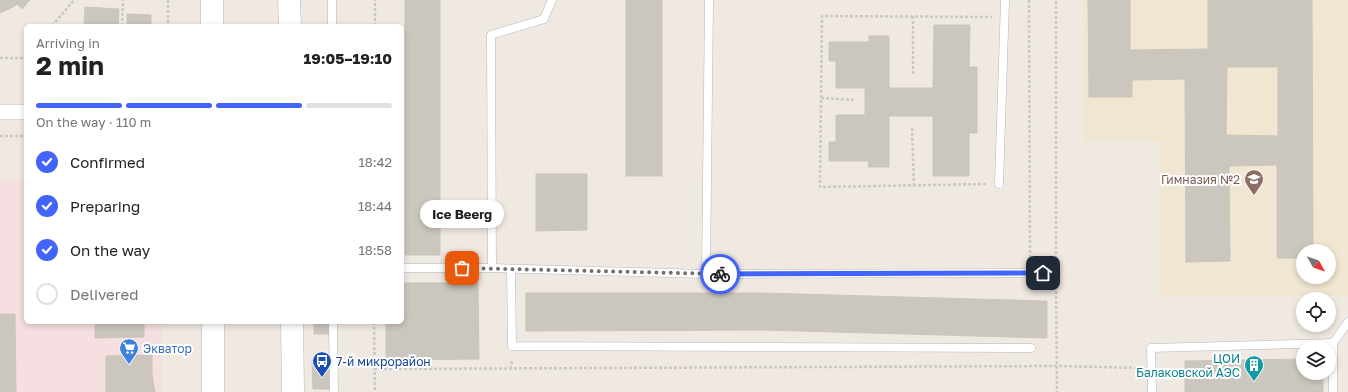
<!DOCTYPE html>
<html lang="en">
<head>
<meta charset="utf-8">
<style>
  :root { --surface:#fff; --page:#f2f2f2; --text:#202124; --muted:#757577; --line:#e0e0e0; --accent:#4264fb }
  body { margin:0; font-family:"Golos Text",sans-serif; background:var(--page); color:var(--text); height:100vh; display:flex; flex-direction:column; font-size:15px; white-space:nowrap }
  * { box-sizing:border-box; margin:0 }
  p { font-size:13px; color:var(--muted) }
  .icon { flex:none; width:22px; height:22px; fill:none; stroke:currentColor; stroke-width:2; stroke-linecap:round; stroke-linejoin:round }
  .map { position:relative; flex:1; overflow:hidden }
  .sheet { position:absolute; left:24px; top:24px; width:380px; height:300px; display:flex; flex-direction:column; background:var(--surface); border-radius:6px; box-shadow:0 2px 6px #0003 }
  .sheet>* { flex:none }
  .needle { width:26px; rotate:130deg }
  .fabs { position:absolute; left:1296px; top:244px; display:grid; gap:8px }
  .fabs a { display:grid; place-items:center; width:40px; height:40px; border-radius:50%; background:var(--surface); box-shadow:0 2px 6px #0003; font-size:20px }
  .pin { position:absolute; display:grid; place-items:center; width:34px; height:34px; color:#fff; margin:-17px; border-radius:8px; box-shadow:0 2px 6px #0006 }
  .courier { position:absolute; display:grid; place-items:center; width:40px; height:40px; margin:-20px; border:3px solid #4264fb; border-radius:50%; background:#fff; color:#222; box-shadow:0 1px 5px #0007 }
  .bubble { position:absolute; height:28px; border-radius:14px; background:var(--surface); box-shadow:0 2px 6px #0003; font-size:13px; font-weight:700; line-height:28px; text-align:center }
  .head em { font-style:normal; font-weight:700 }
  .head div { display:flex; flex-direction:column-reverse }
  .head { display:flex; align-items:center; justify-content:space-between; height:68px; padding:0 12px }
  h1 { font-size:26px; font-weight:700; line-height:30px }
  .bar { display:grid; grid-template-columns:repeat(4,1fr); gap:6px 4px; align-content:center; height:48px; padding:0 12px }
  .bar i { height:5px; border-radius:3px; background:var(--line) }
  .bar .on { background:var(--accent) }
  .bar p { grid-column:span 4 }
  ol { padding:0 12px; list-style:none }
  li { display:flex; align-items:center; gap:12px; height:44px }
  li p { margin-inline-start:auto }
  li .icon { padding:4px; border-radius:50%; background:var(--accent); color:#fff; stroke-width:4 }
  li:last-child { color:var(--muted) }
  li i { width:22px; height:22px; border:2px solid var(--line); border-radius:50% }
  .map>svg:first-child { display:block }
</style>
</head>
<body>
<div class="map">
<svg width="1348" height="392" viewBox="0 0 1348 392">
  <rect width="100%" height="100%" fill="#efe9e1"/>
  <!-- education -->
  <path fill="#f0e6d1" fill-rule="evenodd" d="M1083 0H1348V296L1159 297V141H1083ZM1303 251H1329V277H1303Z"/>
  <!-- medical -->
  <path fill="#f5dfe0" d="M0 180H26V322H162V392H0Z"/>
  <!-- building -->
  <g fill="#cbc7bf" stroke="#cbc5ba" fill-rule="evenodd">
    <path d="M0 0H30L22 9 17 4 13 7 0 13Z"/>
    <rect x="405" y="0" width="35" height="255"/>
    <rect x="626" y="0" width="36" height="176"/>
    <path d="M1088 0H1130V50L1208 49V0H1312L1313 251H1303V258H1277V165L1229 166 1230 261 1186 262 1185 79 1132 80V97H1089ZM1227 67H1278V136L1226 135Z"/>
    <path d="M85 7 119 9 118 26H84Z"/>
    <path d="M127 14 151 15V26H127Z"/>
    <path d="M934 25H970L969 67H977V133H969V176H933V116H889V167H868L869 161H829V142H836V115H865V88H836V61H829V42H869V36H889V88H933Z"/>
    <path d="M536 174H587V230L536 231Z"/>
    <path d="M402 283H478L479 359 386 360V322H402Z"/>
    <path d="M526 293H763V330L526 331Z"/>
    <path d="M763 293 1047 301V338L763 330Z"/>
    <path d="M0 314H15L16 392H0Z"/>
    <path d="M95 322H144V337L95 338Z"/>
    <rect x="314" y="322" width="18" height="12"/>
    <path d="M152 355V374L155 392H106V356Z"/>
    <path d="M312 359H329L330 389H313Z"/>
    <path d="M1303 359V373H1323V392H1185V361Z"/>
  </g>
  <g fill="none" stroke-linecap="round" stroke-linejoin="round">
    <!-- lane casing -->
    <g stroke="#b4b7c1" stroke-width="9">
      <g id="lane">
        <path d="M332 0V26"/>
        <path d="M999 184 1005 0"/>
        <path d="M402 268H492L706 274 1056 273"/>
        <path d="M492 268 491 35 544 19 552 0"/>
        <path d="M511 269 512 346 1031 348"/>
        <path d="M706 274 709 0"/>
        <path d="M333 322 334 392"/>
        <path d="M1152 392 1151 348 1333 343"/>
        <path d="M1333 392V343L1348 322"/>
      </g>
    </g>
    <!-- street casing -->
    <g stroke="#b4b7c1" stroke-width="16">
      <path id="street" d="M0 112H26"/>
    </g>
    <!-- secondary casing -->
    <g stroke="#b4b7c1" stroke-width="23">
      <g id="secondary">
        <path d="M212 0V26"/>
        <path d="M289 0 290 26"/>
        <path d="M213 322V392"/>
        <path d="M292 322 293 392"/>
      </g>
    </g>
    <!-- path -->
    <g stroke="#c9c9c9" stroke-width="2.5" stroke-dasharray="3 2" stroke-linecap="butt">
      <path d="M168 0V26"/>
      <path d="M1029 0 1030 259"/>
      <path d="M913 16V75"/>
      <path d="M52 26 74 0"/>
      <path d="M122 26 123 0"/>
      <path d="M375 26V0"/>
      <path d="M0 58H26"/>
      <path d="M821 98 855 100"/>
      <path d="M912 128 914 186"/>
      <path d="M0 136H26"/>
      <path d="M986 184 820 187 822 16 992 17"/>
      <path d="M1056 259V0"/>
      <path d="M1056 286 1057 392"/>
      <path d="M374 322 375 392"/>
      <path d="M374 369 1057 366 1138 368"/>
      <path d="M511 369 512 359"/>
    </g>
    <!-- lane -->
    <use href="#lane" stroke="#fff" stroke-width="8"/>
    <!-- street -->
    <use href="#street" stroke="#fff" stroke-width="15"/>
    <!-- secondary -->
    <use href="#secondary" stroke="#fff" stroke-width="22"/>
  </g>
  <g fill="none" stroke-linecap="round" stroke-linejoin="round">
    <!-- done -->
    <path stroke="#726f6d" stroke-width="4" stroke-dasharray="0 7.2" d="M462 268 720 274"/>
    <!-- route -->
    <path stroke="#4264fb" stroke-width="5" d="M720 274 1043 273"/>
  </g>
  <!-- icons -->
  <defs>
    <g id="school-pin" transform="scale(1)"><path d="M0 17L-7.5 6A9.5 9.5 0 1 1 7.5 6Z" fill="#8d6e63" stroke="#fff"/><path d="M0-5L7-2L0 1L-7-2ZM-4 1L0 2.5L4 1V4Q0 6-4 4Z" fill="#fff"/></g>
    <g id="supermarket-pin" transform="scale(1)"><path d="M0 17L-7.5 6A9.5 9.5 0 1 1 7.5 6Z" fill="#3f7fe0" stroke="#fff"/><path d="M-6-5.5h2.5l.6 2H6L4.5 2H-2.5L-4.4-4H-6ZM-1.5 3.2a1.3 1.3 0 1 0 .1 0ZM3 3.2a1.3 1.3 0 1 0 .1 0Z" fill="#fff"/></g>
    <g id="bus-pin" transform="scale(1)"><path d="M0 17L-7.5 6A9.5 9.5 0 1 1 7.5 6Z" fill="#1a4fb4" stroke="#fff"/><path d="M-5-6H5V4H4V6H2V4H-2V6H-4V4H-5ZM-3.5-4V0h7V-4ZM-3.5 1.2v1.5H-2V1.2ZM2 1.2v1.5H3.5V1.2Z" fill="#fff"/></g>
    <g id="building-pin" transform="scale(1)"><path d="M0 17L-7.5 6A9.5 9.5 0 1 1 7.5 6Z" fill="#0f9aa8" stroke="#fff"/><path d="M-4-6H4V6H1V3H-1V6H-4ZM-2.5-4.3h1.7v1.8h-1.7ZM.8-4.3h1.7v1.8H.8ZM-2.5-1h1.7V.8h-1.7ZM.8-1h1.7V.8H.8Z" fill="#fff"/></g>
  </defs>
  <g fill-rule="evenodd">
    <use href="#school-pin" x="1254" y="179"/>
    <use href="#supermarket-pin" x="129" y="348"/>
    <use href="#bus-pin" x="322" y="361"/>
    <use href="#building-pin" x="1254" y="365"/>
  </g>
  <g text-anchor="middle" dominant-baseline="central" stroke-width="4" stroke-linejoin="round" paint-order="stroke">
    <!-- education labels -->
    <g font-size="12" fill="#785e54" stroke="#fff" text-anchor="end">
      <text x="1240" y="179">Гимназия №2</text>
    </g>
    <!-- shop labels -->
    <g font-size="12" fill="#366cbe" stroke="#fff" text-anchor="start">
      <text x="143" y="348">Экватор</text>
    </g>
    <!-- culture labels -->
    <g font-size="12" fill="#0d838f" stroke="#fff" text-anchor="end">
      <text x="1240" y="358">ЦОИ<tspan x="1240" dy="14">Балаковской АЭС</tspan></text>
    </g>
    <!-- transit labels -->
    <g font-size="12" fill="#164399" stroke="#fff" text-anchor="start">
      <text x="336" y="361">7-й микрорайон</text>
    </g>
  </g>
</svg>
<div class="fabs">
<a><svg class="needle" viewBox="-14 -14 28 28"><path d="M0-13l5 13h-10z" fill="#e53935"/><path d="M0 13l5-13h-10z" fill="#757577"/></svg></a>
<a><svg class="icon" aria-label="locate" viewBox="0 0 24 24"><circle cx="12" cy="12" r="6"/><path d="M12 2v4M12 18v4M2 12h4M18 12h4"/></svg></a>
<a><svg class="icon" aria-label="layers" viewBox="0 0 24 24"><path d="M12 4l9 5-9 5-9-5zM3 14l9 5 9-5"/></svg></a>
</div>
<div class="pin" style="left:462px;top:268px;background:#ea580c"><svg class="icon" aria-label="bag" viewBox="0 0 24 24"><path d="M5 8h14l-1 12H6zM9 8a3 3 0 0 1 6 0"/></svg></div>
<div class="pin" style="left:1043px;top:273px;background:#1f2937"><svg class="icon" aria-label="home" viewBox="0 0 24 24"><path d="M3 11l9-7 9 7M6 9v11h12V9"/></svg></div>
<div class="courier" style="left:720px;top:274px"><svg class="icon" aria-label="bike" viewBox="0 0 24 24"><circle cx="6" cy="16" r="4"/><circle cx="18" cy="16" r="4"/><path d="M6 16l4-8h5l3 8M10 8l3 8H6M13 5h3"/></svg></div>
<div class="bubble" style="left:420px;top:200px;width:84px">Ice Beerg</div>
<section class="sheet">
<div class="head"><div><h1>2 min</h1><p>Arriving in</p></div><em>19:05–19:10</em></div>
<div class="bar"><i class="on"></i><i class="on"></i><i class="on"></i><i></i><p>On the way · 110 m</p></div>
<ol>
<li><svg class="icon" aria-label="check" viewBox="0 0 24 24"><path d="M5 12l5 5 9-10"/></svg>Confirmed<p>18:42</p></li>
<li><svg class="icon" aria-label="check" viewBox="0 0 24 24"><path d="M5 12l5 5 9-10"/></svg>Preparing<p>18:44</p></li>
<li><svg class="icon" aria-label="check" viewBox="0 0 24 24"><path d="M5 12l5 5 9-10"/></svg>On the way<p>18:58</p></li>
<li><i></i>Delivered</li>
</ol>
</section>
</div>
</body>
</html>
